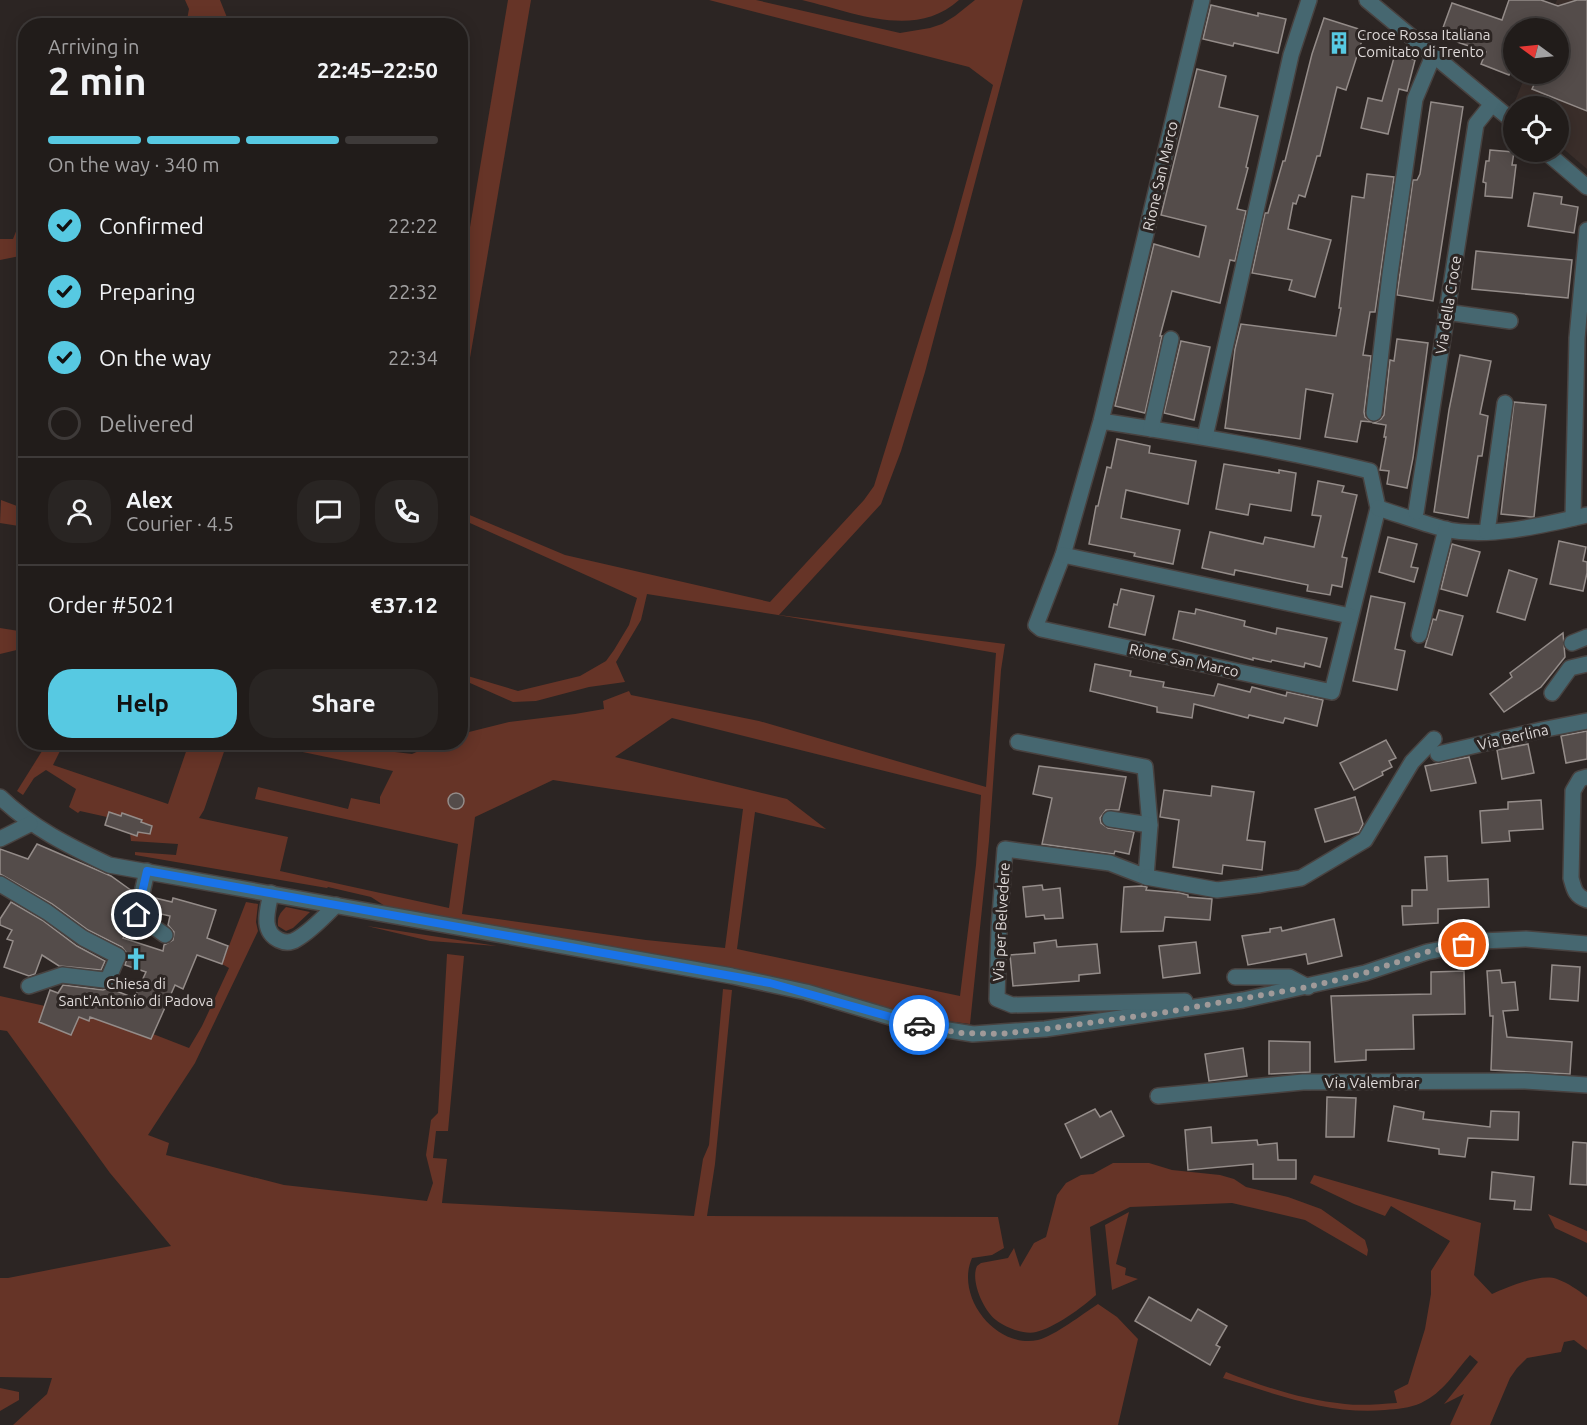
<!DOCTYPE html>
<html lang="en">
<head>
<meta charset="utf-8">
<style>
  :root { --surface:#211c1a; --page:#292523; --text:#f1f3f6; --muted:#a2a1a2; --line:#3e3a39; --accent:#57c9e2 }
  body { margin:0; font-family:Ubuntu,sans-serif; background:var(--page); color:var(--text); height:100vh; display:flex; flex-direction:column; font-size:22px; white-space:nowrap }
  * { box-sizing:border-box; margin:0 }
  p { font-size:20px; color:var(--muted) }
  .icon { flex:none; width:33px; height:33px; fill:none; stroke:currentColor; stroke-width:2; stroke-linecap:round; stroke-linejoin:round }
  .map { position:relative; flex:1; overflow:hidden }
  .side { position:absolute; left:18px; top:18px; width:450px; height:732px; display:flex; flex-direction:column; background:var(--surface); border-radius:24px; box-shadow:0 3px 15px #0003,0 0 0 2px var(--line) }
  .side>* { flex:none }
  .needle { width:39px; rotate:285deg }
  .buttons { position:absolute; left:1503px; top:18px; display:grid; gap:12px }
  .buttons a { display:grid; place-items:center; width:66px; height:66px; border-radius:50%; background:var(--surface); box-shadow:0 3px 15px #0003,0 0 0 2px var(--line); font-size:30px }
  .pin { position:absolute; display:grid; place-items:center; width:51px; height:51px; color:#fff; margin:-26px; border:3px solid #fff; border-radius:50%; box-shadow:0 2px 6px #0007 }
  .courier { position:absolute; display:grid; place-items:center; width:60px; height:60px; margin:-30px; border:4px solid #1a73e8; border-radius:50%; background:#fff; color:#222; box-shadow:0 2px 8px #0007 }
  .summary em { font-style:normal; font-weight:700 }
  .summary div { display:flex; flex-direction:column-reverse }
  .summary { display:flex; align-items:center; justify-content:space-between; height:102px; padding:0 30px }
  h1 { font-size:39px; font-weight:700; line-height:45px }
  .bar { display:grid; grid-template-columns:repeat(4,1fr); gap:9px 6px; align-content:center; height:72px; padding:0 30px }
  .bar i { height:8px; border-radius:4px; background:var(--line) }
  .bar .active { background:var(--accent) }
  .bar p { grid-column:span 4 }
  .line { display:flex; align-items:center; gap:15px; padding:0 30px; border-top:2px solid var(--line) }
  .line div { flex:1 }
  .round { display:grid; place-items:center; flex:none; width:63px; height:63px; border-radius:24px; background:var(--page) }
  ol { padding:0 30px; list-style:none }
  li { display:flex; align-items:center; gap:18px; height:66px }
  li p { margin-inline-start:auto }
  li .icon { padding:6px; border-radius:50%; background:var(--accent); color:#111; stroke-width:4 }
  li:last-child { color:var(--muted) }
  li i { width:33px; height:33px; border:3px solid var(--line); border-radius:50% }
  .action { display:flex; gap:12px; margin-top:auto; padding:12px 30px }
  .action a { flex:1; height:69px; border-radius:24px; background:var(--accent); color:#111; font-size:24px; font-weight:700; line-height:69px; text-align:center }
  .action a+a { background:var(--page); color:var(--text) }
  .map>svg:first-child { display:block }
</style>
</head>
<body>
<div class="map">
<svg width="1587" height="1425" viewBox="0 0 1587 1425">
  <rect width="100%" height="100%" fill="#2c2523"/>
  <!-- built -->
  <path fill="#3a2e2a" d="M1557 0H1587V169L1559 145 1558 106H1513L1526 74H1558V28H1545Z"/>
  <!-- green -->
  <g fill="#663427" fill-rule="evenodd">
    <path d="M185 0H220L230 25H186L189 9Z"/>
    <path d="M508 0H531L464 393H461V281Z"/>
    <path d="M709 0H756L900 33 930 28 942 24 955 16 975 0H1023L925 372 901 451 881 504 779 615 1005 644 1001 670 989 841 970 1024 924 1018 784 979 385 906 371 897 328 887 327 888 135 855V852L176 855 178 844 131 841 130 833 139 819 122 813 121 816 109 812 107 817 80 811 78 813 69 807 76 789 46 770 34 778 23 795 17 791 47 743H64L53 765 168 804 189 743H227L204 810 199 818 288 837 280 871 449 908 458 844 255 799 258 787 348 809 351 798 380 804V797L393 771 260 743H319L412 754 437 743 460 742 461 734 509 722 575 714 604 709 603 701 629 691 631 695 759 721 986 787 996 653 778 615 647 594 641 620 616 662 625 682 589 687 536 701 513 702 461 679V674L518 691 580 676 606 661 614 650 629 625 637 598 461 519 460 511 565 555 770 602 864 500 874 486 953 230 993 85 969 67ZM672 718 981 795 976 865 960 996 737 949 755 812 826 829 787 799 615 757ZM553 780 743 809 725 948 646 940 462 914 475 817Z"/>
    <path d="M802 0H959C915 40 853 12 802 0Z"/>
    <path d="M17 229 25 230V255L0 260V239H13Z"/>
    <path d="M1 500 25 509V527L0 523Z"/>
    <path d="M0 628 25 632V648L0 654Z"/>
    <path d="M246 902 258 904 256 922 258 931 195 1063 148 1135 169 1143 166 1155 284 1185 427 1201 433 1183 426 1155 431 1120 438 1113 447 954 464 956 448 1131H436L433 1158 447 1159 442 1203 694 1216 703 1159 709 1145 723 989 732 990 715 1164 707 1216 998 1217 1004 1248 992 1255 972 1258C955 1296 995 1349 1038 1340 1056 1335 1081 1315 1098 1304L1117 1317 1138 1339 1118 1425H13L47 1394 52 1378 0 1377V1278H8L171 1246 110 1173 7 1031 0 1030V996L45 1006 89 1020 90 1017 150 1039 153 1034 189 1048 202 1026 229 968 222 964Z"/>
    <path d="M286 907 310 912 293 928 286 931 278 926C277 917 280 913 286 907Z"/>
    <path d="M367 926 497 946 430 941Z"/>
    <path d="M1113 1163H1149L1172 1170 1220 1175 1234 1179 1246 1187 1288 1197 1321 1209 1365 1240 1368 1250 1367 1256 1305 1220 1232 1203 1130 1207 1090 1227 1096 1295C1083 1307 1054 1328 1036 1332 1025 1335 1006 1328 996 1320 984 1311 970 1281 977 1266L981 1263 1008 1258 1014 1248 1020 1267 1034 1243 1046 1237 1057 1195 1066 1183 1081 1175 1093 1174Z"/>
    <path d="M1314 1175 1481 1223 1474 1275 1492 1294C1508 1287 1540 1273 1557 1279 1568 1283 1578 1290 1587 1297V1350L1574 1340 1564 1342 1561 1352 1527 1358 1517 1368 1510 1378 1490 1425H1450L1464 1394 1444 1404 1478 1362 1470 1355C1454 1373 1444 1392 1421 1403 1410 1408 1397 1409 1385 1410 1329 1415 1276 1394 1223 1378L1226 1372C1264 1387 1304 1400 1345 1404 1361 1406 1380 1404 1397 1403L1394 1391 1408 1384 1425 1329 1431 1294V1271L1450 1241 1391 1206 1385 1216 1354 1204 1310 1183Z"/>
    <path d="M1129 1212 1116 1264 1126 1268 1125 1275 1138 1279 1112 1290 1105 1225Z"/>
    <path d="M1548 1214 1587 1231V1243L1555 1228Z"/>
    <path d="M0 1388 19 1392V1400L0 1411Z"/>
  </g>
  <!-- building -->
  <g fill="#544c4a" stroke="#948c89" stroke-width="1.5">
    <path d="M1509 0H1541L1558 6 1577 0H1587V111L1532 89 1539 74H1558V28H1514V63L1509 75 1481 64 1486 52 1440 36 1452 3 1502 20Z"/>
    <path d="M1211 5 1258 16V13L1286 19 1278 53 1234 43 1233 46 1203 39Z"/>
    <path d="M1324 18 1365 31 1346 90 1337 87 1320 156H1317L1305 197 1299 195 1296 204 1293 203 1288 229 1331 240 1315 297 1289 290 1292 280 1252 273 1265 213H1268L1283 161H1285L1312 54Z"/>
    <path d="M1395 54 1415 60 1407 91 1399 89 1388 134 1361 128 1368 98 1382 101Z"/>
    <path d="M1197 69 1226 76 1219 107 1258 116 1246 167 1248 168 1237 209 1246 211 1235 261 1230 260 1220 303 1172 291 1160 336H1162L1145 413 1115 406 1154 244 1199 257 1206 226 1161 215Z"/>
    <path d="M1431 102 1463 107 1433 301 1397 295 1413 180H1417L1420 174Z"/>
    <path d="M1490 150 1514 152 1512 165H1516L1512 198 1485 196 1486 183 1483 182 1486 161H1489Z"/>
    <path d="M1367 174 1394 177 1375 312H1370L1363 355 1371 356 1364 412 1365 417 1372 422 1361 421 1357 442 1325 437 1333 394 1306 389 1300 439 1225 428 1235 349 1241 324 1336 336 1341 308H1339L1352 196 1364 198Z"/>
    <path d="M1534 193 1562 197 1561 204 1578 207 1574 233 1528 226Z"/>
    <path d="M1476 251 1572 260 1568 298 1472 289Z"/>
    <path d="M1397 339 1428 343 1413 458 1407 488 1387 484 1389 471 1380 470 1386 437H1384L1386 425 1374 423 1381 419 1384 415 1390 360 1394 361Z"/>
    <path d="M1181 341 1210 347 1194 420 1164 413Z"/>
    <path d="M1460 355 1491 361 1480 414 1488 416 1482 456H1478L1468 518 1434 512 1449 410Z"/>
    <path d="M1514 402 1546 405 1534 517H1531L1501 514Z"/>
    <path d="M1117 439 1150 446 1149 453 1196 461 1188 504 1126 490 1121 518 1180 530 1173 564 1134 556 1135 553 1089 544 1096 506H1098L1107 467 1111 468Z"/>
    <path d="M1224 464 1279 473V470L1296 473 1291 511 1250 504 1248 515 1216 509Z"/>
    <path d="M1318 481 1344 486 1342 492 1357 495 1342 557 1347 558 1342 587 1332 585 1330 595 1307 591 1308 585 1235 570 1234 575 1202 568 1210 532 1263 544 1265 537 1314 547 1321 516 1312 515Z"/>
    <path d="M1388 537 1417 544 1411 567 1418 568 1414 582 1379 572Z"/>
    <path d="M1559 541 1586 547 1583 561 1587 562V573L1583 591 1550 584Z"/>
    <path d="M1452 544 1480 552 1467 596 1441 589Z"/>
    <path d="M1509 570 1537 579 1525 620 1497 612Z"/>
    <path d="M1121 589 1154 596 1145 635 1109 627 1114 604 1117 605Z"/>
    <path d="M1371 596 1405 603 1395 649 1405 651 1397 690 1353 681Z"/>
    <path d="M1196 609 1245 621 1244 626 1276 634 1277 628 1327 638 1320 667 1305 663 1304 667 1272 660 1271 662 1253 658V660L1173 639 1179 611 1195 614Z"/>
    <path d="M1439 610 1463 616 1452 655 1425 647 1433 619 1436 620Z"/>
    <path d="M1563 633 1565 657 1541 687 1504 712 1490 694 1512 677 1510 673Z"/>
    <path d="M1095 664 1131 671 1130 676 1164 682 1163 687 1214 696 1218 684 1250 692 1252 687 1286 696 1287 692 1323 700 1317 726 1285 718 1283 723 1249 715 1248 718 1194 704 1192 718 1157 712V707L1090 691Z"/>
    <path d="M1587 731V759L1566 763 1561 736Z"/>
    <path d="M1386 740 1396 758 1389 761 1392 767 1382 772 1383 775 1354 790 1340 763Z"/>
    <path d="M1528 744 1534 773 1502 779 1497 750Z"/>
    <path d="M1469 757 1476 783 1431 791 1425 766Z"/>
    <path d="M1039 766 1126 777 1119 810H1106L1100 818 1101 823 1108 828 1134 832 1129 854 1115 851 1114 854 1042 844 1052 798 1033 794Z"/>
    <path d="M1212 786 1254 792 1247 840 1265 842 1262 870 1223 865 1222 874 1173 867 1179 820 1160 817 1164 790 1211 796Z"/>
    <circle cx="456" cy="801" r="8"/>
    <path d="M1355 797 1363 824 1359 832 1325 842 1315 809Z"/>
    <path d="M1541 800 1543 829 1509 831 1510 841 1482 843 1480 811 1508 809V802Z"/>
    <path d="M109 812 121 816 122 813 142 820 141 822 152 826 150 834 138 832 137 836 105 825Z"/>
    <path d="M37 844 111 876 132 891 127 914 131 923 123 938 163 951 164 945 173 940 174 932 168 925 170 916 148 911 151 897 172 902 173 898 216 910 207 938 228 946 222 964 197 955 183 989 175 985 151 1039 90 1017 89 1021 79 1017 71 1035 39 1022 50 990 58 993 63 985 103 990 109 988 134 998 146 972 125 965 128 955 122 947 88 930 52 904 0 874V849L28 859Z"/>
    <path d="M1447 856 1448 881 1488 879 1489 907 1438 909V923L1403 925 1402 906H1412V890H1427L1425 857Z"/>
    <path d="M1042 885 1043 890 1060 888 1063 918 1045 919 1044 915 1026 917 1023 887Z"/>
    <path d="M1142 886 1147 887 1146 890 1180 893 1188 895V897L1212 899 1210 920 1165 917 1163 931 1121 932 1124 887Z"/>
    <path d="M11 902 42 920 77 946 105 961 101 970 59 966 42 955 35 974 29 976 4 967 13 941 7 939 12 930 0 925V919Z"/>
    <path d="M1334 919 1342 956 1308 964 1306 954 1248 965 1242 936 1270 932V929L1281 927 1282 931Z"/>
    <path d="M1056 940 1057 947 1097 944 1100 973 1079 975V981L1013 986 1010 955 1035 953 1034 943Z"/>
    <path d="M1196 942 1200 973 1163 978 1159 946Z"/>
    <path d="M1552 965 1580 967 1578 1001 1550 999Z"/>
    <path d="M1500 970 1502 983 1515 982 1518 1010 1503 1011 1507 1037 1572 1042 1570 1074 1491 1070 1493 1016H1490L1487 971Z"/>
    <path d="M1464 971 1465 1014 1413 1015 1414 1049 1366 1050V1060L1335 1062 1331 996 1431 994V972Z"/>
    <path d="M1269 1041 1310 1042V1072L1269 1074Z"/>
    <path d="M1243 1048 1247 1076 1209 1081 1205 1054Z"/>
    <path d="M1327 1097 1356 1098 1354 1137H1326Z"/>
    <path d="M1394 1106 1424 1112 1423 1119 1490 1127 1491 1111 1519 1112 1518 1140 1468 1138 1465 1157 1439 1154V1149L1388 1141Z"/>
    <path d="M1095 1109 1100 1117 1111 1111 1124 1136 1081 1158 1065 1124Z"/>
    <path d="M1211 1127 1212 1143 1257 1140 1258 1145 1277 1143 1278 1160H1296V1179H1253V1164L1188 1170 1185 1130Z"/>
    <path d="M1573 1142 1587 1143V1185L1570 1184Z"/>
    <path d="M1492 1172 1534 1177 1531 1210 1514 1209 1515 1201 1490 1199Z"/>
    <path d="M1149 1297 1191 1321 1198 1309 1227 1326 1216 1345 1220 1347 1210 1365 1135 1321Z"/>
  </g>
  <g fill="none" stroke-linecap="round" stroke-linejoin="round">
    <!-- minor casing -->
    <g stroke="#484240" stroke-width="18">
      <g id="minor">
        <path d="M1367 0 1514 122"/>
        <path d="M1546 152 1587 187"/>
        <path d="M1446 312 1510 321"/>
        <path d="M1374 413 1390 274 1415 99 1433 56"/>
        <path d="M1101 421C1191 435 1281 449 1370 471L1378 508 1332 692 1041 629 1036 625 1063 555 1101 421 1202 0"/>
        <path d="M1151 429 1171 339"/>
        <path d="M1205 437 1291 55 1309 0"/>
        <path d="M1378 508C1400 515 1422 523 1444 529 1488 539 1544 525 1587 515"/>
        <path d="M1416 512 1476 124 1492 104"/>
        <path d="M1573 518 1577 338 1587 230"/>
        <path d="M1487 532 1505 403"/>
        <path d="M1063 555 1350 616"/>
        <path d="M1419 635 1446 529"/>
        <path d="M1572 643 1587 637"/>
        <path d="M1552 693 1570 668 1587 664"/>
        <path d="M1018 742 1145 767 1150 825"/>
        <path d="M1438 754 1541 730 1587 721"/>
        <path d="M1587 777 1580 779 1573 791 1571 878C1574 889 1575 896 1587 900"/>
        <path d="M0 797C32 828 69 846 109 865L732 976 806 992 917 1025 973 1034 1045 1029 1243 1000 1365 973 1427 952 1482 941 1526 939 1587 944"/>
        <path d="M1110 819 1150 825 1146 877 1110 863 1005 849 999 929 997 999 1012 1005 1185 1001"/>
        <path d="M0 839 30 824"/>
        <path d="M147 871 137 915 165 935"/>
        <path d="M1146 877 1217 890 1258 885 1301 878 1365 840 1412 762 1434 739"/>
        <path d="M0 884 47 912 83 938 118 956 109 977 104 980 62 975 29 986"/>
        <path d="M271 893C268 909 260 931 279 940 285 943 291 943 297 939 311 931 324 917 336 905"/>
        <path d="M1235 977H1289L1308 987"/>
        <path d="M1158 1096 1303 1082 1525 1081 1587 1085"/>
      </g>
    </g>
    <!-- minor -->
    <use href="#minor" stroke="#466770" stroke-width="15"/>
  </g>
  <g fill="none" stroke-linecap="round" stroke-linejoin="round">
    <!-- done -->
    <path stroke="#a09a99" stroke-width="6" stroke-dasharray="0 10.8" d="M919 1025 959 1033 1000 1034 1045 1029 1161 1013 1308 987 1365 973 1427 952 1464 945"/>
    <!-- route -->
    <path stroke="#1a73e8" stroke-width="8" d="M137 915 147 871 770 983 919 1025"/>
  </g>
  <!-- icons -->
  <defs>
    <g id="building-bare" transform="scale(1.8)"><path d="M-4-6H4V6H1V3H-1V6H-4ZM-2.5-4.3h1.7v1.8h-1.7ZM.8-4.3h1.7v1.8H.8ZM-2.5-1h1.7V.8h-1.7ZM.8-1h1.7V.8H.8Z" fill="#57c9e2" stroke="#2c2523" stroke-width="2.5" paint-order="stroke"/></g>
    <g id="church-bare" transform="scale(1.8)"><path d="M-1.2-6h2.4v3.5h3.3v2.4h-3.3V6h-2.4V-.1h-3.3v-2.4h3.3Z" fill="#57c9e2" stroke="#2c2523" stroke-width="2.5" paint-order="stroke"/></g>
  </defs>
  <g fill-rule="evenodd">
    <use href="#building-bare" x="1339" y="43"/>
    <use href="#church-bare" x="136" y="959"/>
  </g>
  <g text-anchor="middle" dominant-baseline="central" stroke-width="6" stroke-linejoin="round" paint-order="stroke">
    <!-- poi labels -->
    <g font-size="15" fill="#ded9d8" stroke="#2c2523" text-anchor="start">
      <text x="1357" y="34">Croce Rossa Italiana<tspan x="1357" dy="17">Comitato di Trento</tspan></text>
      <text x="136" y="983" text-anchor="middle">Chiesa di<tspan x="136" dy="17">Sant'Antonio di Padova</tspan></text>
    </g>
    <!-- street labels -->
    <g font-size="15" fill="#ded9d8" stroke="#2c2523">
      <text transform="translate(1160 176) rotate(-77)">Rione San Marco</text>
      <text transform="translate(1448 305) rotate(-81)">Via della Croce</text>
      <text transform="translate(1184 660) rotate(12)">Rione San Marco</text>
      <text transform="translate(1513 737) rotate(-13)">Via Berlina</text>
      <text transform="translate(1001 922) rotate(-87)">Via per Belvedere</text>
      <text x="1372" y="1082">Via Valembrar</text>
    </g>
  </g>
</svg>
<div class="buttons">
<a><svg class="needle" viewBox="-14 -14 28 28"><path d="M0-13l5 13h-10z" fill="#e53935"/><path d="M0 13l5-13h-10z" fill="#a2a1a2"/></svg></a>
<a><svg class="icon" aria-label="locate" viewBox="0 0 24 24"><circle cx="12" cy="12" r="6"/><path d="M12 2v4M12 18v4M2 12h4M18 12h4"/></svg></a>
</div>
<div class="pin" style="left:1464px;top:945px;background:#ea580c"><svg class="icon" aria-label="bag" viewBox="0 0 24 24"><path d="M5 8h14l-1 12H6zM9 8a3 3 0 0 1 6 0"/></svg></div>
<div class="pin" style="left:137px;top:915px;background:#1f2937"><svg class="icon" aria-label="home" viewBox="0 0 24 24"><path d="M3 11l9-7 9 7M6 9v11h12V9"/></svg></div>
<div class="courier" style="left:919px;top:1025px"><svg class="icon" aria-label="car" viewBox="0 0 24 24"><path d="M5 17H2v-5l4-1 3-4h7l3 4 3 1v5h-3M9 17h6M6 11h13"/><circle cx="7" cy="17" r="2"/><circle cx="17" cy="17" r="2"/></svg></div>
<section class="side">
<div class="summary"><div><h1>2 min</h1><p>Arriving in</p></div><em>22:45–22:50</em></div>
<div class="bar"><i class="active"></i><i class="active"></i><i class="active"></i><i></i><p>On the way · 340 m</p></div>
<ol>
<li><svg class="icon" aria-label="check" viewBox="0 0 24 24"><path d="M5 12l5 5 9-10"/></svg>Confirmed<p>22:22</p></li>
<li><svg class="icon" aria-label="check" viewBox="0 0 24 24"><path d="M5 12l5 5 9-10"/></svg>Preparing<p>22:32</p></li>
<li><svg class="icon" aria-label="check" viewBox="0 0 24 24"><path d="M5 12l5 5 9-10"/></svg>On the way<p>22:34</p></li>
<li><i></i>Delivered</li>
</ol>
<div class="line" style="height:108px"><a class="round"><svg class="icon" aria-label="person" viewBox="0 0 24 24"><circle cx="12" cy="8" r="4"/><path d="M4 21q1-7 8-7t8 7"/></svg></a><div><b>Alex</b><p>Courier · 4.5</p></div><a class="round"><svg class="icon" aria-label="chat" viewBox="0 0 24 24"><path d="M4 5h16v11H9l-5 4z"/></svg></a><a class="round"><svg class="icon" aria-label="phone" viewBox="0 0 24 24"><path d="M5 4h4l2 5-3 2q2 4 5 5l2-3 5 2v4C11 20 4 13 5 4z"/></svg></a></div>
<div class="line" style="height:78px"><div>Order #5021</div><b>€37.12</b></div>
<div class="action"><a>Help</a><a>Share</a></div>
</section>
</div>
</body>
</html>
